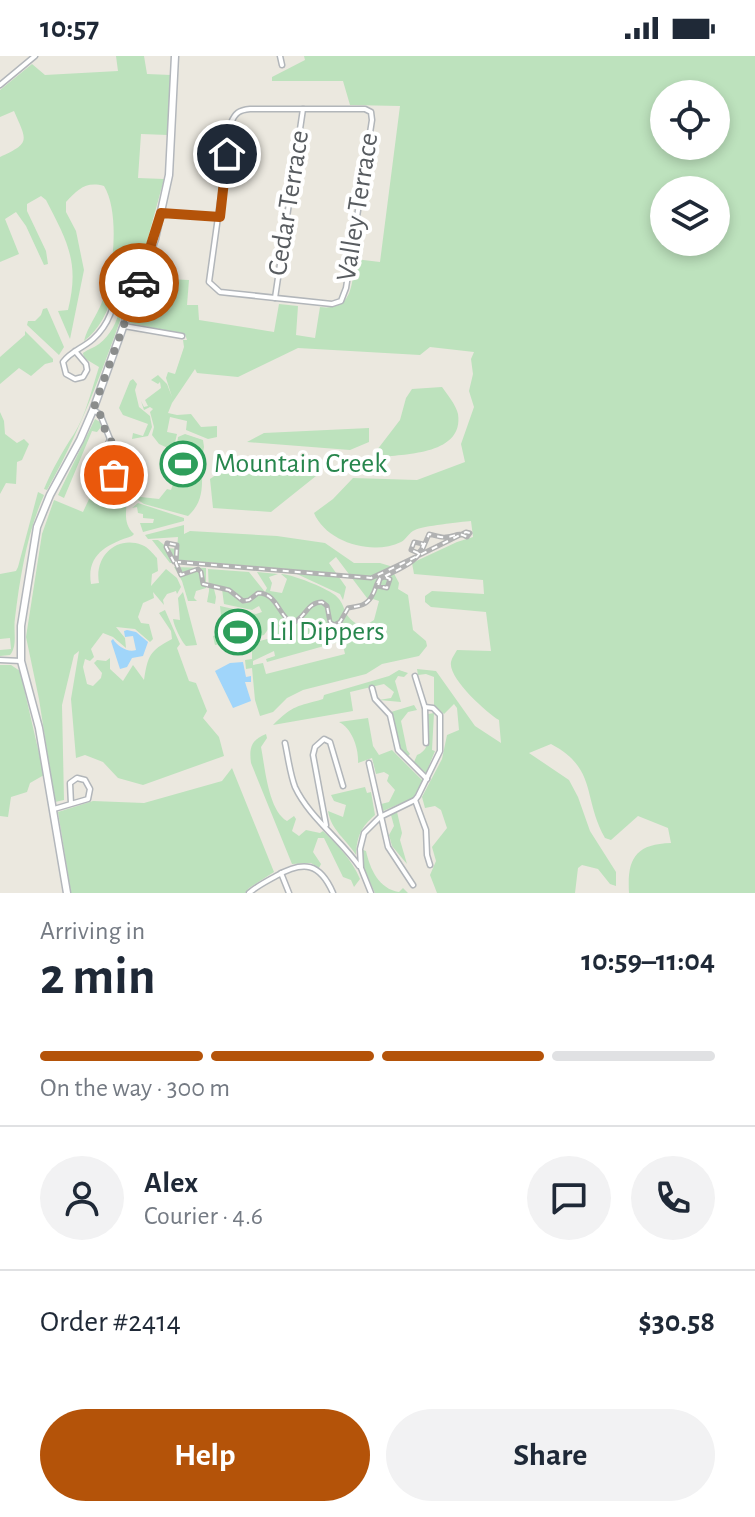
<!DOCTYPE html>
<html lang="en">
<head>
<meta charset="utf-8">
<style>
  :root { --surface:#fff; --page:#f2f2f3; --text:#1f2937; --muted:#747a83; --line:#e0e1e3; --accent:#b45309 }
  body { margin:0; font-family:"Alegreya Sans",sans-serif; background:var(--page); color:var(--text); height:100vh; display:flex; flex-direction:column; font-size:30px; white-space:nowrap }
  * { box-sizing:border-box; margin:0 }
  p { font-size:26px; color:var(--muted) }
  .icon { flex:none; width:44px; height:44px; fill:none; stroke:currentColor; stroke-width:2; stroke-linecap:round; stroke-linejoin:round }
  .map { position:relative; height:837px; overflow:hidden }
  .sheet { display:flex; flex-direction:column; background:var(--surface); flex:1 }
  .sheet>* { flex:none }
  .buttons { position:absolute; left:650px; top:24px; display:grid; gap:16px }
  .buttons a { display:grid; place-items:center; width:80px; height:80px; border-radius:50%; background:var(--surface); box-shadow:0 4px 12px #0003; font-size:40px }
  .pin { position:absolute; display:grid; place-items:center; width:68px; height:68px; color:#fff; margin:-34px; border:4px solid #fff; border-radius:50%; box-shadow:0 2px 8px #0007 }
  .courier { position:absolute; display:grid; place-items:center; width:80px; height:80px; margin:-40px; border:6px solid #b45309; border-radius:50%; background:#fff; color:#222; box-shadow:0 2px 10px #0007 }
  .overview em { font-style:normal; font-weight:700 }
  .overview div { display:flex; flex-direction:column-reverse }
  .overview { display:flex; align-items:center; justify-content:space-between; height:136px; padding:0 40px }
  h1 { font-size:52px; font-weight:700; line-height:60px }
  .bar { display:grid; grid-template-columns:repeat(4,1fr); gap:12px 8px; align-content:center; height:96px; padding:0 40px }
  .bar i { height:10px; border-radius:6px; background:var(--line) }
  .bar .current { background:var(--accent) }
  .bar p { grid-column:span 4 }
  .line { display:flex; align-items:center; gap:20px; padding:0 40px; border-top:2px solid var(--line) }
  .line div { flex:1 }
  .round { display:grid; place-items:center; flex:none; width:84px; height:84px; border-radius:42px; background:var(--page) }
  .button { display:flex; gap:16px; margin-top:auto; padding:16px 40px }
  .button a { flex:1; height:92px; border-radius:48px; background:var(--accent); color:#fff; font-size:32px; font-weight:700; line-height:92px; text-align:center }
  .button a+a { background:var(--page); color:var(--text) }
  .status { display:flex; justify-content:space-between; align-items:center; height:56px; padding:0 40px; background:var(--surface); direction:ltr }
  .status svg { height:22px; fill:currentColor }
  .map>svg:first-child { display:block }
</style>
</head>
<body>
<div class="status"><b>10:57</b><svg viewBox="0 0 49 12"><path d="M0 12V9h3v3zM5 12V6h3v6zM10 12V3h3v9zM15 12V0h3v12zM26 1h20v11H26zM47 4h2v5h-2z"/></svg></div>
<div class="map">
<svg width="755" height="837" viewBox="0 0 755 837">
  <rect width="100%" height="100%" fill="#ebe8df"/>
  <!-- green -->
  <g fill="#bde2bd" fill-rule="evenodd">
    <path d="M116 0H144L147 18 171 19 168 79 141 78 138 122 164 123 145 193C138 195 127 194 121 200 111 209 115 224 113 236 109 254 99 274 84 285 87 272 97 259 102 246 114 217 120 156 104 130 86 125 78 133 66 146V156L76 175 84 214 70 283 58 255 68 254C80 206 67 185 46 144L41 140 27 148V155L46 195 48 208 44 209 26 170 16 156 5 163 19 198 0 206V101C31 87 27 85 14 55L0 61V34L32 8 45 19 118 15Z"/>
    <path d="M304 0H755V837H629C627 803 635 788 671 787L668 772 638 760 611 784 605 782C582 741 598 713 551 688L529 697 569 724 578 741 590 775 616 816V830L610 828 598 813 582 809 578 812 575 837H437L430 819 436 805 432 791 447 772 441 754 435 750 425 752 422 741 442 703 447 679 459 674 457 652 454 648 444 658 434 649V621L426 618 418 619 417 613 436 615 475 670 501 687 499 664C486 656 448 622 451 606 452 601 455 598 457 594L491 595 486 556 431 551 425 546V540L432 535 484 538 483 524 414 518 412 507 457 486 473 481 471 465C461 466 422 470 415 474 409 476 406 484 401 486 372 500 326 486 314 457L333 443 353 422 417 424 465 406 461 388 474 351 469 335 473 318 471 303 474 296 430 291 420 299 298 292 238 321 197 317 195 313 172 347 168 357 177 359 191 358 201 371 217 370V381L208 383 186 374 187 365 170 361 167 376 177 378 174 391 170 393 159 388 152 379 154 371 150 356 153 353 150 351 144 354 141 345 144 351 148 350 145 344 161 332 160 326 158 328 151 324 158 319 167 328 172 341 166 322 168 316 175 318 184 291 183 284H187L185 278 129 267 148 213 167 223 189 224 187 249H198L199 264 274 276 279 248 298 250 296 279 315 282 320 251C353 255 352 228 355 203L380 206 400 50 350 49 343 25H272V21L305 4ZM664 38H716V90H664ZM664 134H716V186H664Z"/>
    <path d="M131 207 138 210 137 216C111 291 86 365 47 434L44 433C51 416 63 394 74 378 86 359 92 332 99 311L84 302 83 297C88 293 94 292 99 288 123 270 122 236 128 210Z"/>
    <path d="M47 252 64 291 59 299 27 269 28 265H35L41 259 43 253Z"/>
    <path d="M25 275 53 303V306L45 308 31 320 19 312 0 328V301L25 279Z"/>
    <path d="M133 323 137 328 135 334 139 351 150 360 152 371 148 380 132 383 133 377 143 380 148 368 123 359 119 352 130 325Z"/>
    <path d="M442 331C447 338 456 349 458 358 464 398 407 398 381 401L377 394 400 364 406 342 412 333Z"/>
    <path d="M0 356 4 365 5 378 17 387 24 383 29 388 22 404 17 406 16 428 6 427 0 438Z"/>
    <path d="M95 363 100 366 101 371 97 376 92 375 64 442 58 439Z"/>
    <path d="M369 372V386L350 394 247 386 264 377Z"/>
    <path d="M185 378 203 384 204 391C198 417 210 440 188 460L144 448 138 444H130L132 440 159 443 167 433 171 434 176 419 172 417 178 402 176 396 178 381Z"/>
    <path d="M220 416 316 420 271 456 213 452 210 423Z"/>
    <path d="M106 422C111 426 119 425 123 429 134 439 117 463 134 478L132 480C108 488 86 498 91 528L99 527C94 501 116 479 142 489 148 491 153 498 157 502L158 515 152 518 151 530 166 513 177 522 181 531 177 538 176 535 167 538 163 544 164 549 153 536 154 542 143 547 138 561 141 567 149 568 153 583 150 586 135 573 116 571 125 582 126 592 113 581 103 577 91 593 94 601 90 605 85 603 83 611 87 628 93 630 101 622 102 617 94 607 97 604 106 605 110 602V613L123 625 133 609 144 624C148 600 149 595 172 583L171 575 159 557 165 554 180 588 177 592 189 625 196 627 207 655 203 662 219 681 224 700 143 729 118 722 103 706 85 699 76 702 71 643 79 595 74 599 62 649 64 744 55 746 39 643 26 581 42 478 54 444 83 456 90 441 97 437Z"/>
    <path d="M38 436 44 439C27 477 20 521 15 562 13 575 18 589 10 599L0 600V594L11 593 10 582 0 583V518L16 515 18 511Z"/>
    <path d="M138 447 184 462V465L143 476 140 467H153L154 463 143 462V458L138 457 137 451 132 452Z"/>
    <path d="M184 469V478L190 475 277 480 325 487 354 507H380L390 510 399 527 398 533 408 539 413 574 426 585 427 590 419 600 382 608 366 618 303 634 287 642 273 656 260 660 255 644 252 612 246 613 245 604 252 603V587L271 582 277 569 274 565 264 579 234 586 235 583 244 579V575L240 568 230 570 233 581 231 586 215 589 213 580 220 578 219 571 222 570 220 550 256 558 262 556 259 550 252 554 224 548 222 533H214L216 541 215 548 207 546 209 535 208 513 249 516 265 536 267 532 257 516 278 518 269 521 272 527 270 535 282 537 287 523 281 518C294 519 324 531 335 539 349 551 339 560 363 571L374 564 379 545 373 543 370 546 336 501 329 507 346 531 343 544 340 538 286 513 180 504 179 507H170L152 484H158L168 492 177 493 178 481 148 483 145 479ZM342 585 345 598 266 618 263 607 253 609V605L274 595 275 600 266 603 267 606Z"/>
    <path d="M174 511 206 512V532L196 535 194 542 197 545H188L182 525Z"/>
    <path d="M183 536 197 589 186 590C181 585 174 570 173 563L180 564 178 542Z"/>
    <path d="M0 609H11L20 615 44 719 30 727 27 736 11 741 8 761 0 760Z"/>
    <path d="M399 614 408 617 404 621 398 620 395 625 401 646 379 644 391 642 394 636 384 628 350 636 353 655 273 669C294 648 297 651 323 643L324 639 389 620Z"/>
    <path d="M414 649 417 654 408 656 401 665 407 694 410 698 408 700 400 692 391 656Z"/>
    <path d="M434 657 432 694 435 695 426 717 414 706 417 699C433 693 428 673 428 658Z"/>
    <path d="M368 662 373 690 379 699 392 694 423 725 413 742 383 755 381 748 389 746 395 734 387 725 389 719 384 716 376 718 372 702 358 707C359 693 352 672 339 666Z"/>
    <path d="M266 678 267 682 261 691C265 711 268 754 287 765L294 760 296 763 292 775 299 780 306 774 320 777 323 775C338 789 352 804 360 823L354 831 351 824 343 821 324 782H318L313 796 321 808 319 812 311 807 292 808 251 707C249 692 251 684 266 678Z"/>
    <path d="M232 712 274 816 249 832 245 837H71L58 756 93 745 144 747 222 725Z"/>
    <path d="M365 731 367 737 371 736 375 759C361 771 357 780 356 799 346 783 331 774 328 755L343 761 346 749 334 745 331 739Z"/>
    <path d="M397 756 402 777 400 784 407 808 392 790 389 779 394 770 391 759Z"/>
    <path d="M363 794 366 795C370 813 379 833 399 836L403 832 408 837H375L363 811Z"/>
  </g>
  <!-- water -->
  <g fill="#a0d5fa">
    <path d="M127 574 136 576 148 586 143 600 132 602 127 611 120 613 111 585 113 583C117 590 128 597 136 594L133 580 125 581 124 575Z"/>
    <path d="M243 606 246 621 251 620V626H245L251 645 233 652 215 615 230 607Z"/>
  </g>
  <g fill="none" stroke-linecap="round" stroke-linejoin="round">
    <!-- minor casing -->
    <g stroke="#b2b6ba" stroke-width="7">
      <g id="minor">
        <path d="M280 0 282 9"/>
        <path d="M0 29 35 0"/>
        <path d="M250 53H365L371 56 372 64 346 232 341 245 332 248 220 236 209 226 231 67C235 57 239 54 250 53Z"/>
        <path d="M161 157 219 161"/>
        <path d="M275 242 303 53"/>
        <path d="M124 270 182 280"/>
        <path d="M75 295 86 308 87 314 83 321 75 323 66 318 63 306C71 295 83 292 93 283 117 261 114 237 122 208L132 201 147 205"/>
        <path d="M93 354 100 358 110 383"/>
        <path d="M110 383 123 405V416L117 420C103 411 103 397 110 383Z"/>
        <path d="M0 604 21 605"/>
        <path d="M415 620 425 652 426 687"/>
        <path d="M372 632 375 643 390 659 398 694 427 723"/>
        <path d="M285 687C288 701 290 718 295 731 309 761 340 783 359 810"/>
        <path d="M369 707 388 791 413 829"/>
        <path d="M415 744 426 774 427 799 430 809"/>
        <path d="M54 753 88 743 90 733 85 724 77 722 70 727 71 748"/>
        <path d="M326 769 313 699 315 691 324 683 330 686 343 730"/>
        <path d="M281 817 289 837"/>
        <path d="M249 837C257 830 267 825 276 820 304 804 320 807 333 837"/>
        <path d="M371 837 361 812 360 793 364 777 380 761 415 744 418 740 440 695V659L433 652 425 651"/>
      </g>
    </g>
    <!-- secondary casing -->
    <g stroke="#b3b7bc" stroke-width="9">
      <path id="secondary" d="M67 837 39 672 21 605V570L37 471 50 439 80 384 93 354 155 183 169 119 175 0"/>
    </g>
    <!-- minor -->
    <use href="#minor" stroke="#fff" stroke-width="4"/>
    <!-- secondary -->
    <use href="#secondary" stroke="#fff" stroke-width="6"/>
    <!-- rail casing -->
    <g stroke="#b1b2b2" stroke-width="5">
      <path id="rail" d="M174 506 166 491 167 487 177 489 176 507 181 519 198 513 201 516 203 528 229 534 243 545 249 544 258 537C277 537 278 559 292 567 305 563 307 546 322 546L327 550 330 566 334 569 340 566 348 552C355 550 362 551 367 546 379 537 374 514 390 523L387 532 378 530 380 523C395 514 421 507 423 488L414 486 411 494 418 497 423 492 429 478C434 479 441 482 446 481 456 481 457 475 467 481L470 477 466 476 462 478C432 493 402 508 371 522L178 506"/>
    </g>
    <!-- rail -->
    <use href="#rail" stroke="#fff" stroke-width="2" stroke-dasharray="6" stroke-linecap="butt"/>
  </g>
  <g fill="none" stroke-linecap="round" stroke-linejoin="round">
    <!-- done -->
    <path stroke="#8b8d8c" stroke-width="8" stroke-dasharray="0 14.4" d="M114 419 123 416V405L106 377 100 358 93 354 139 227"/>
    <!-- route -->
    <path stroke="#b45309" stroke-width="10" d="M139 227 161 157 220 161 227 98"/>
  </g>
  <!-- icons -->
  <defs>
    <g id="stadium-ring" transform="scale(2.3)"><circle r="9.5" fill="#fff" stroke="#2e9e5b" stroke-width="1.5"/><path d="M0-5a6.5 5 0 1 0 0 10a6.5 5 0 1 0 0-10ZM-3.5-1.8h7v3.6h-7Z" fill="#2e9e5b"/></g>
  </defs>
  <g fill-rule="evenodd">
    <use href="#stadium-ring" x="183" y="408"/>
    <use href="#stadium-ring" x="238" y="576"/>
  </g>
  <g text-anchor="middle" dominant-baseline="central" stroke-width="8" stroke-linejoin="round" paint-order="stroke">
    <!-- street labels -->
    <g font-size="28" fill="#585c60" stroke="#fff">
      <text transform="translate(289 147) rotate(-81)">Cedar Terrace</text>
      <text transform="translate(358 151) rotate(-81)">Valley Terrace</text>
    </g>
    <!-- leisure labels -->
    <g font-size="28" fill="#27864d" stroke="#fff" text-anchor="start">
      <text x="214" y="408">Mountain Creek</text>
      <text x="269" y="576">Lil Dippers</text>
    </g>
  </g>
</svg>
<div class="buttons">
<a><svg class="icon" aria-label="locate" viewBox="0 0 24 24"><circle cx="12" cy="12" r="6"/><path d="M12 2v4M12 18v4M2 12h4M18 12h4"/></svg></a>
<a><svg class="icon" aria-label="layers" viewBox="0 0 24 24"><path d="M12 4l9 5-9 5-9-5zM3 14l9 5 9-5"/></svg></a>
</div>
<div class="pin" style="left:114px;top:419px;background:#ea580c"><svg class="icon" aria-label="bag" viewBox="0 0 24 24"><path d="M5 8h14l-1 12H6zM9 8a3 3 0 0 1 6 0"/></svg></div>
<div class="pin" style="left:227px;top:98px;background:#1f2937"><svg class="icon" aria-label="home" viewBox="0 0 24 24"><path d="M3 11l9-7 9 7M6 9v11h12V9"/></svg></div>
<div class="courier" style="left:139px;top:227px"><svg class="icon" aria-label="car" viewBox="0 0 24 24"><path d="M5 17H2v-5l4-1 3-4h7l3 4 3 1v5h-3M9 17h6M6 11h13"/><circle cx="7" cy="17" r="2"/><circle cx="17" cy="17" r="2"/></svg></div>
</div>
<section class="sheet">
<div class="overview"><div><h1>2 min</h1><p>Arriving in</p></div><em>10:59–11:04</em></div>
<div class="bar"><i class="current"></i><i class="current"></i><i class="current"></i><i></i><p>On the way · 300 m</p></div>
<div class="line" style="height:144px"><a class="round"><svg class="icon" aria-label="person" viewBox="0 0 24 24"><circle cx="12" cy="8" r="4"/><path d="M4 21q1-7 8-7t8 7"/></svg></a><div><b>Alex</b><p>Courier · 4.6</p></div><a class="round"><svg class="icon" aria-label="chat" viewBox="0 0 24 24"><path d="M4 5h16v11H9l-5 4z"/></svg></a><a class="round"><svg class="icon" aria-label="phone" viewBox="0 0 24 24"><path d="M5 4h4l2 5-3 2q2 4 5 5l2-3 5 2v4C11 20 4 13 5 4z"/></svg></a></div>
<div class="line" style="height:104px"><div>Order #2414</div><b>$30.58</b></div>
<div class="button"><a>Help</a><a>Share</a></div>
</section>
</body>
</html>
